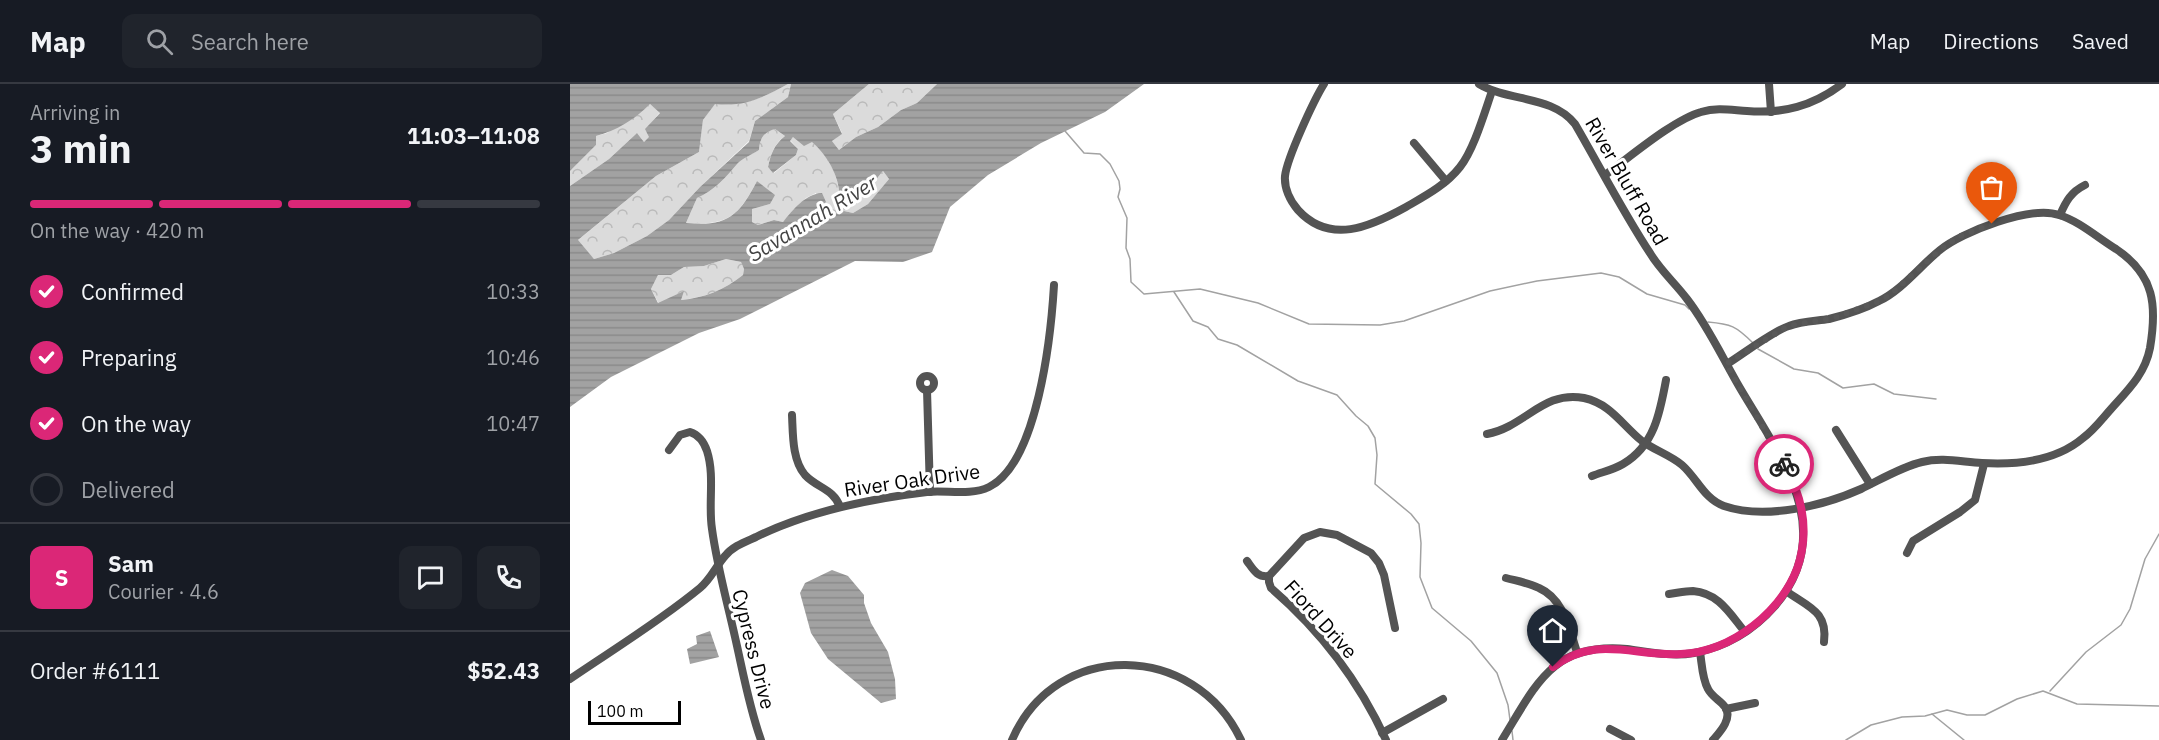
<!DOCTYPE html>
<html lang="en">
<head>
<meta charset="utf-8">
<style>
  :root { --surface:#171b24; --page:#20242c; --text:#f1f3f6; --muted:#9ea1a6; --line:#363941; --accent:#db2777 }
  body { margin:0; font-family:"IBM Plex Sans",sans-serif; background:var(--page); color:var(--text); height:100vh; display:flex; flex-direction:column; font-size:22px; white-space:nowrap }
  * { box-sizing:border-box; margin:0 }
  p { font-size:20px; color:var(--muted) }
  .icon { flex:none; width:33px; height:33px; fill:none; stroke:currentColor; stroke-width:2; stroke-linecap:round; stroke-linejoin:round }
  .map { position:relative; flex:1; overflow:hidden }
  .details { display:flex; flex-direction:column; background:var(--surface); width:570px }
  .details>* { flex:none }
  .scale { position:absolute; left:18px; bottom:15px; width:93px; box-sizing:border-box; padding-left:6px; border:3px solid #000; border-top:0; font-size:16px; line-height:21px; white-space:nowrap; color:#000; -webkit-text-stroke:4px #fff; paint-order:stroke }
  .pin { position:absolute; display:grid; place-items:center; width:51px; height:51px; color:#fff; margin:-62px -26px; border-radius:50% 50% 50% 0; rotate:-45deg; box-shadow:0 0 6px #0007 }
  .pin .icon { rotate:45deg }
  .courier { position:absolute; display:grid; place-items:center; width:60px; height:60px; margin:-30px; border:4px solid #db2777; border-radius:50%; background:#fff; color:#222; box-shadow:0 2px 8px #0007 }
  .head em { font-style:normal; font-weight:700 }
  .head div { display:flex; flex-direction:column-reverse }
  .head { display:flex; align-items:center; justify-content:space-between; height:102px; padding:0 30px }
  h1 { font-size:39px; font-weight:700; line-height:45px }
  .bar { display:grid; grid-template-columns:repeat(4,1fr); gap:9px 6px; align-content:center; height:72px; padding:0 30px }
  .bar i { height:8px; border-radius:4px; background:var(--line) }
  .bar .current { background:var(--accent) }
  .bar p { grid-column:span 4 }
  .line { display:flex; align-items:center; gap:15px; padding:0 30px; border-top:2px solid var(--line) }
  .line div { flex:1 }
  .round { display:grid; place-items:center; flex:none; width:63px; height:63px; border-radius:12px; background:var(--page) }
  ol { padding:0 30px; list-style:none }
  li { display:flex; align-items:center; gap:18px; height:66px }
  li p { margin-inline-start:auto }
  li .icon { padding:6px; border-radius:50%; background:var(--accent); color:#fff; stroke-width:4 }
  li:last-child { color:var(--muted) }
  li i { width:33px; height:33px; border:3px solid var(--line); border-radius:50% }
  header { display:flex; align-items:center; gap:36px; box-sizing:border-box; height:84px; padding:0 30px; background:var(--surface); border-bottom:2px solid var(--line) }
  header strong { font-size:28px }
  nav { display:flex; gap:33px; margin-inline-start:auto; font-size:21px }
  .search { width:420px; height:54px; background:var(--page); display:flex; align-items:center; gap:15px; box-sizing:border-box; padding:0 21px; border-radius:12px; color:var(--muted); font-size:22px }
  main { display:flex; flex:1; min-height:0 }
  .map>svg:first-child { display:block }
</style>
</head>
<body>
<header>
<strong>Map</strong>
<div class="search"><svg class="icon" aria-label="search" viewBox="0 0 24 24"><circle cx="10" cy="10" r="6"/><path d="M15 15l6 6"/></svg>Search here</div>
<nav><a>Map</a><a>Directions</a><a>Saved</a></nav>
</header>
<main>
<section class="details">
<div class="head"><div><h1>3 min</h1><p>Arriving in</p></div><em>11:03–11:08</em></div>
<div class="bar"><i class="current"></i><i class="current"></i><i class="current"></i><i></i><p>On the way · 420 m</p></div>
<ol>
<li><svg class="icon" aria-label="check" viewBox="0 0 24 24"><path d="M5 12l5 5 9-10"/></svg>Confirmed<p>10:33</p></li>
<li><svg class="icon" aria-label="check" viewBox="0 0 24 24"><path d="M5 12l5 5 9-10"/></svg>Preparing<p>10:46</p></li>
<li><svg class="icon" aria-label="check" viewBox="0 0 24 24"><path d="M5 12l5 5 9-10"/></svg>On the way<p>10:47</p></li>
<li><i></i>Delivered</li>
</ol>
<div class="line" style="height:108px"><b class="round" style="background:var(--accent);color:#fff">S</b><div><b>Sam</b><p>Courier · 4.6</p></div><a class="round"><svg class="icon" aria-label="chat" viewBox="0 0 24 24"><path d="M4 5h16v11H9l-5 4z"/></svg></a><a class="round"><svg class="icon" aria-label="phone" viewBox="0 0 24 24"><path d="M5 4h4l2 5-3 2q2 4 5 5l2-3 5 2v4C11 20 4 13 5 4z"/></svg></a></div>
<div class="line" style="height:78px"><div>Order #6111</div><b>$52.43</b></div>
</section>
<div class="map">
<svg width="1589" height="656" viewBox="0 0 1589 656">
  <defs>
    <pattern id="forest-crowns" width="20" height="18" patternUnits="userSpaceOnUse" patternTransform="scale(1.5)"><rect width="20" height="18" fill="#dbdbdb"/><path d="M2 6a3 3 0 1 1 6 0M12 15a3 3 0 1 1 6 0" fill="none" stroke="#bababa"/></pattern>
    <pattern id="water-rules" width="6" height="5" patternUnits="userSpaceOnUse" patternTransform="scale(1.5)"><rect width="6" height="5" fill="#a2a2a2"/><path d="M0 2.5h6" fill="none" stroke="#8a8a8a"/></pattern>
  </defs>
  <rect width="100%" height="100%" fill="#fff"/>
  <!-- forest -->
  <g fill="url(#forest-crowns)">
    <path d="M218 0H221L218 13 185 37 179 57 130 103 99 136 77 152 44 169 24 175 7 157 86 92 129 68 133 36 145 19C173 24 194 13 218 0Z"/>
    <path d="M299 0H367L347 19 331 26 308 43 286 53 269 66 262 57 272 49 263 30Z"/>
    <path d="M80 20 90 28 76 45 80 53 74 58 67 49 39 75 0 102V87L26 61V52L37 49Z"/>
    <path d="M205 45 215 52C204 60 201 69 198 83L204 89 226 71 228 65 220 56 223 53C229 54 236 55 242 57 261 67 271 102 270 121 269 125 266 130 264 134L250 123 246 109 236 114 213 138 204 136 188 141 182 138V125L200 120 201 109 187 97C168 133 157 142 116 139L127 114C144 107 156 93 168 79 173 74 182 70 189 66 190 54 193 49 205 45Z"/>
    <path d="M313 87 319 95 298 120 283 129 274 127 277 120 293 111Z"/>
    <path d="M156 175 171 178 174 185 173 191C154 206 134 214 110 216L113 208C104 211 98 217 89 220L81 205 88 191H101L114 183 134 182Z"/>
  </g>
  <!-- water -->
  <g fill="url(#water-rules)" fill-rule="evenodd">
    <path d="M0 0H218C192 14 175 23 145 20L133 36 129 68 86 92 8 156 24 175 44 169 77 152 99 136 130 103 179 58 185 37 218 13 221 0H299L263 30 272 50 262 57 269 66 286 53 308 43 331 26 347 19 367 0H574L535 28 471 59 418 91 380 123 362 168 333 178 285 177 170 235 129 249 41 293 0 323V102L39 75 67 49 74 58 79 53 75 45 90 29 80 20C65 35 46 47 26 52V61L0 87ZM205 45 215 52C204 61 201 69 198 83L203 89 226 71 228 65 220 57 223 53 234 62 242 58C263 76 278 109 264 134L250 123 256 118 252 109C235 110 223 126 213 138L204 136 188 141 182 138V125L200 120 205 111 187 97C169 132 157 143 116 139L127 114C144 107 156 93 168 79 173 74 183 70 189 66 190 54 193 49 205 45ZM313 87 319 95 298 120 283 129 274 127 277 120 293 111ZM156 175 171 178 174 185 173 191C154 206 134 214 111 216L114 207 88 219 81 205 88 191H101L114 183 134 182Z"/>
    <path d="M262 486 278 492 294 511V519L301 539 318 568 325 595 326 615 311 619 258 575 241 549 230 509 235 499Z"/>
    <path d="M140 547 149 573 120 580 117 565 127 560 126 552Z"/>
  </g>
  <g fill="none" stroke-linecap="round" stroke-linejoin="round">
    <!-- stream -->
    <g stroke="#a2a2a2" stroke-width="1.5">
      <path d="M495 47 514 69 530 70 540 80 549 97 550 105 548 113 557 134 556 164 560 175 561 198 574 210 630 205 688 219 739 240 810 241 834 237 920 207 967 197 1031 189 1049 193 1077 210 1115 221 1119 225"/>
      <path d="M604 208 623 237 638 243 648 255 667 261 728 297 767 311 786 332 798 342 805 354 807 371 805 400 841 430 849 440 851 459 850 493 862 524 901 557 927 589 938 621 940 636"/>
      <path d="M1138 238C1161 240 1166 242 1183 259"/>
      <path d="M1188 265 1224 285 1248 289 1273 304 1304 300 1324 310 1366 315"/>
      <path d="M1480 607 1516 568 1551 541 1560 525 1575 475 1589 450"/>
      <path d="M1362 630 1394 656"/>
      <path d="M942 647 943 656"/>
      <path d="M1276 656 1301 641 1332 633 1355 632 1377 626 1397 631H1415L1447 615 1473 607 1507 620 1589 622"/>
    </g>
    <!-- minor -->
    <g stroke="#545454" stroke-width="8">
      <path d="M754 0C744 16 717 74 715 92 714 104 720 117 728 126 760 161 800 143 836 123 855 112 876 101 890 83 904 65 914 30 922 7"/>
      <path d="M909 0C939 18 982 11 1005 40 1030 83 1053 128 1080 169 1090 186 1105 199 1117 215 1138 242 1153 275 1170 304 1210 372 1269 447 1205 522 1184 546 1156 563 1124 569 1102 573 1079 568 1057 565 982 558 966 601 932 656"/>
      <path d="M1199 0 1201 28"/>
      <path d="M844 59 876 97"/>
      <path d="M1035 91C1060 73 1103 36 1131 28 1147 23 1161 26 1177 27 1213 30 1243 22 1272 0"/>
      <path d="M1490 131C1496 117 1501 108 1515 101"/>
      <circle cx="357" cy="299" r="7"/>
      <path d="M357 306 360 408"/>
      <path d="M222 331C223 350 222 376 235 391 247 404 264 405 270 423"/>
      <path d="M1266 346 1300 400"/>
      <path d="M917 350C955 343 973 306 1014 314 1041 320 1052 341 1072 357 1084 366 1100 371 1112 381 1127 394 1134 415 1154 422 1195 436 1253 422 1291 405 1310 396 1331 383 1352 378 1372 373 1392 378 1412 379 1446 381 1486 377 1513 354 1524 346 1532 335 1541 325 1558 306 1575 290 1580 264 1587 222 1585 191 1546 165 1528 154 1509 137 1489 131 1461 121 1392 148 1370 166 1350 182 1332 206 1309 217 1294 225 1275 231 1259 235 1246 237 1231 237 1219 242 1203 247 1173 270 1157 280"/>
      <path d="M99 366 110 351 120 348C129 351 134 358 137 367 145 392 138 420 142 445 147 482 157 517 165 553 173 588 179 623 191 656"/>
      <path d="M1022 392C1032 388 1043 386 1053 380 1084 362 1090 329 1096 296"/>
      <path d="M1337 469 1343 457 1390 428 1405 416 1414 380"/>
      <path d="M677 477C683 485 687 494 699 492"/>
      <path d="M699 492 734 454 750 448 767 451 801 469 809 479 814 491 825 544"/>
      <path d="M699 492V498L701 504C750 546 789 597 816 656"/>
      <path d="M936 494C947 497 959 499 969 504 994 515 999 545 1007 568"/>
      <path d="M1216 507C1238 523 1258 527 1254 558"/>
      <path d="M1099 510C1107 509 1115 507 1123 507 1149 509 1160 530 1175 548"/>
      <path d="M1130 568C1132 580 1132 594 1138 605 1142 613 1150 616 1155 623 1163 634 1150 648 1143 656"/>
      <path d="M0 595C44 565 90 537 130 504 141 495 146 482 155 472 163 462 175 458 186 453 239 427 298 415 357 408 377 406 400 412 419 403 468 379 481 251 484 201"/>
      <path d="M1156 625 1185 619"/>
      <path d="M1040 645 1061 656"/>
      <path d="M812 649 873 615"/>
      <path d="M442 656C486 554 625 558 671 656"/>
    </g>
  </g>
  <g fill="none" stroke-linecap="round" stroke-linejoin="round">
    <!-- done -->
    <path stroke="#595959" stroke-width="6" stroke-dasharray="0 10.8" d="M1214 380 1156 280 1218 242 1264 234 1310 217 1321 210 1371 165 1388 153 1422 140"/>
    <!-- route -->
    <path stroke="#db2777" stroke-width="8" d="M983 583C1027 550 1064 573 1111 570 1138 569 1162 558 1183 542 1202 527 1218 508 1227 485 1240 448 1233 413 1214 380"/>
  </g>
  <g text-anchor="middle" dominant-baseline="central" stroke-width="6" stroke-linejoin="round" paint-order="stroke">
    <!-- street labels -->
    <g font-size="20" fill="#000" stroke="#fff">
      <text transform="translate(1057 97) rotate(60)">River Bluff Road</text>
      <text transform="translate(342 396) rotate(-8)">River Oak Drive</text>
      <text transform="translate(751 535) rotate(48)">Fiord Drive</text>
      <text transform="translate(184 565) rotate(76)">Cypress Drive</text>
    </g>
    <!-- water labels -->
    <g font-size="21" font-style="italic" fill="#434343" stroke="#fff">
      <text transform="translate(242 134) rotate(-31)">Savannah River</text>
    </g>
  </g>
</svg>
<div class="scale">100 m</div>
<div class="pin" style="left:1422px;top:140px;background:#ea580c"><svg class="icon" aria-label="bag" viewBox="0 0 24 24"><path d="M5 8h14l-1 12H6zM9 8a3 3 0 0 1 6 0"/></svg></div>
<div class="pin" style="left:983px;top:583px;background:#1f2937"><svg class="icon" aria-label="home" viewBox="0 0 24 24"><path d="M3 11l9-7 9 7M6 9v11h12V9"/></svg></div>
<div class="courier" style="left:1214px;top:380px"><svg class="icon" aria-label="bike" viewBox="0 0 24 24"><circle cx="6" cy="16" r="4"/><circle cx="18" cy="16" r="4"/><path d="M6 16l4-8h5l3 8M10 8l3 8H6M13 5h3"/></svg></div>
</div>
</main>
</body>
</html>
